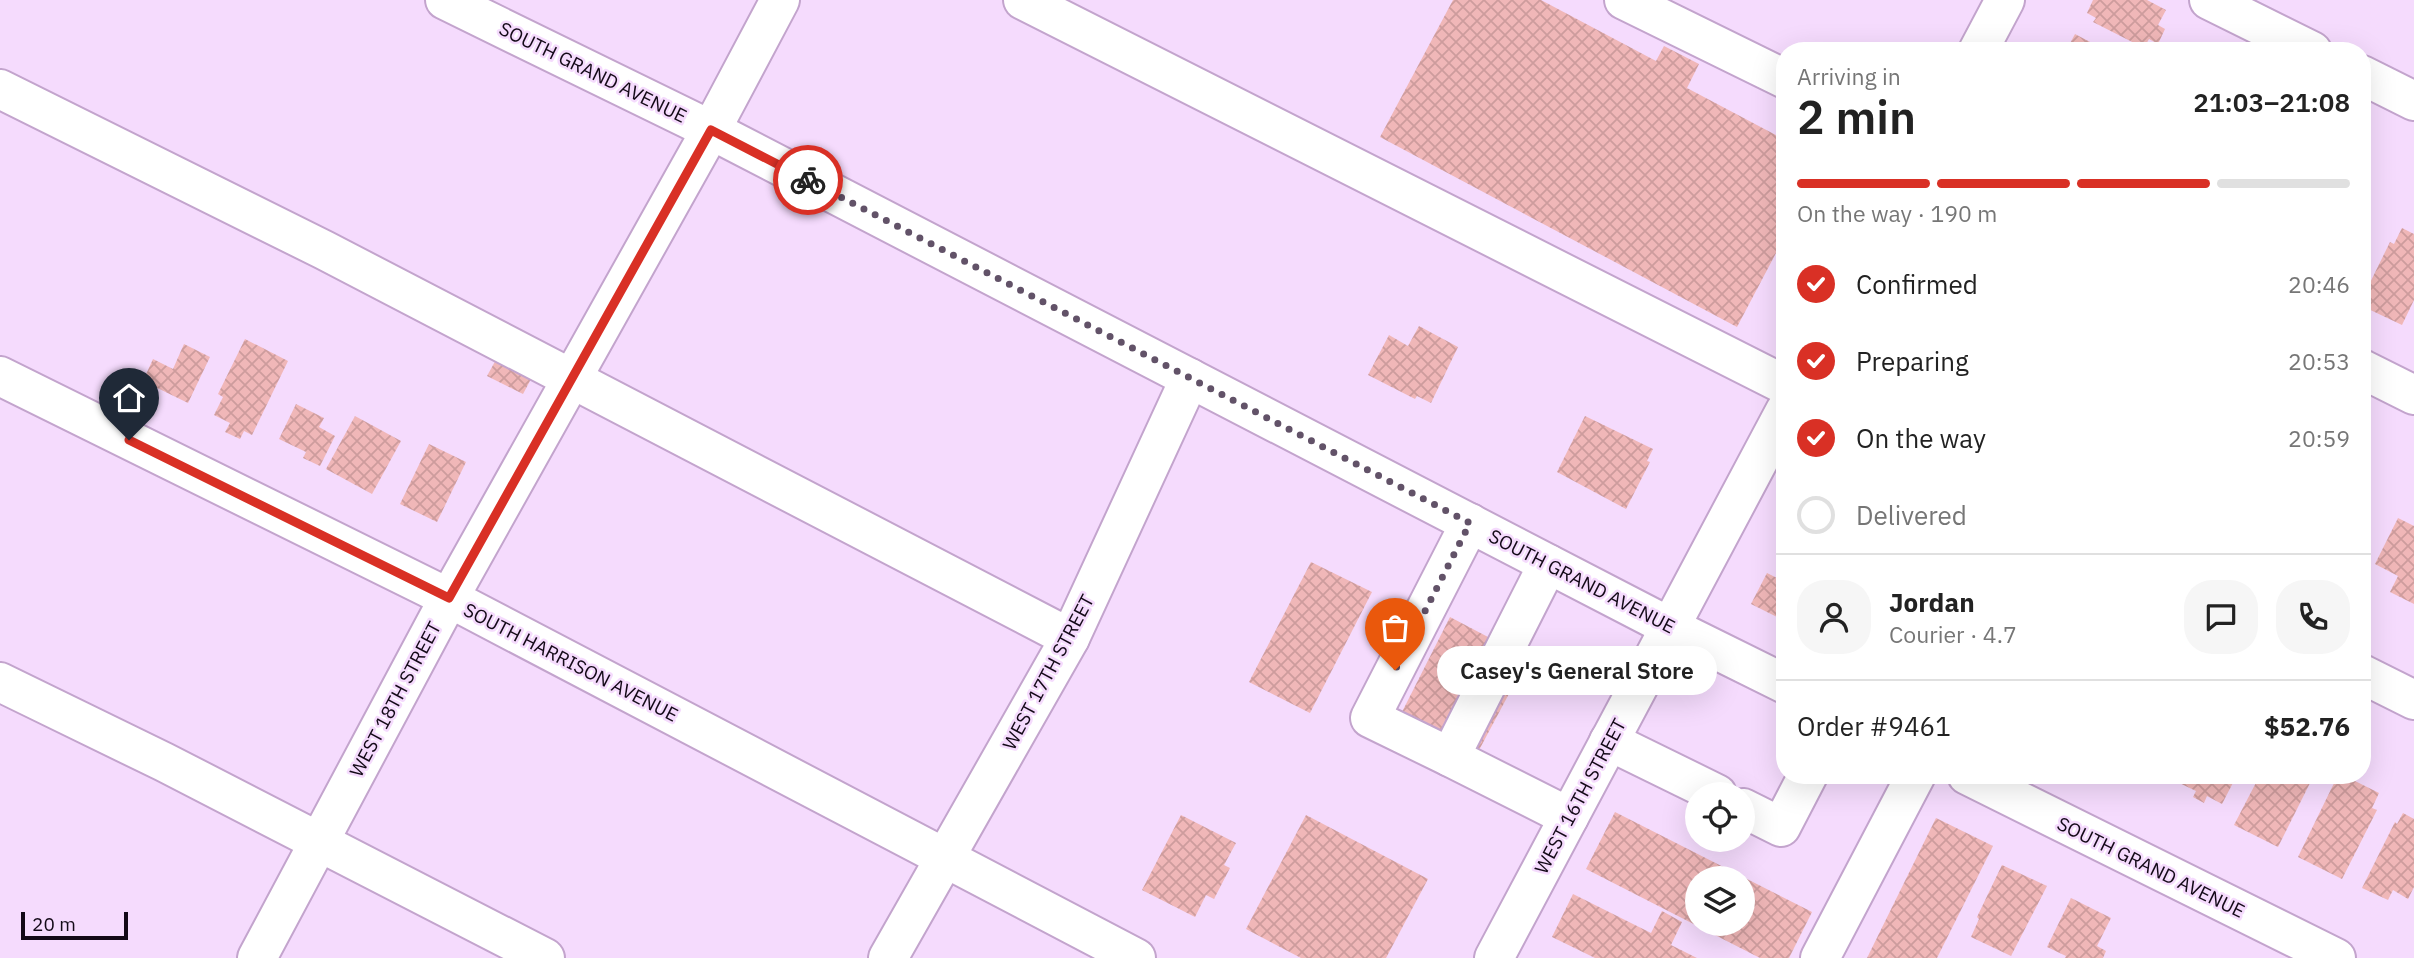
<!DOCTYPE html>
<html lang="en">
<head>
<meta charset="utf-8">
<style>
  :root { --surface:#fff; --page:#f6f6f6; --text:#222; --muted:#767676; --line:#e0e0e0; --accent:#d93025 }
  body { margin:0; font-family:"IBM Plex Sans",sans-serif; background:var(--page); color:var(--text); height:100vh; display:flex; flex-direction:column; font-size:26px; white-space:nowrap }
  * { box-sizing:border-box; margin:0 }
  p { font-size:23px; color:var(--muted) }
  .icon { flex:none; width:38px; height:38px; fill:none; stroke:currentColor; stroke-width:2; stroke-linecap:round; stroke-linejoin:round }
  .map { position:relative; flex:1; overflow:hidden }
  .drawer { position:absolute; left:1776px; top:42px; width:595px; height:742px; display:flex; flex-direction:column; background:var(--surface); border-radius:28px; box-shadow:0 7px 28px #0002 }
  .drawer>* { flex:none }
  .tools { position:absolute; left:1685px; top:782px; display:grid; gap:14px }
  .tools a { display:grid; place-items:center; width:70px; height:70px; border-radius:50%; background:var(--surface); box-shadow:0 7px 28px #0002; font-size:35px }
  .scale { position:absolute; left:21px; bottom:18px; width:107px; box-sizing:border-box; padding-left:7px; border:4px solid #130917; border-top:0; font-size:19px; line-height:24px; white-space:nowrap; color:#130917; -webkit-text-stroke:5px #f5dbfd; paint-order:stroke }
  .pin { position:absolute; display:grid; place-items:center; width:60px; height:60px; color:#fff; margin:-72px -30px; border-radius:50% 50% 50% 0; rotate:-45deg; box-shadow:0 0 7px #0007 }
  .pin .icon { rotate:45deg }
  .courier { position:absolute; display:grid; place-items:center; width:70px; height:70px; margin:-35px; border:5px solid #d93025; border-radius:50%; background:#fff; color:#222; box-shadow:0 2px 9px #0007 }
  .bubble { position:absolute; height:49px; border-radius:24px; background:var(--surface); box-shadow:0 7px 28px #0002; font-size:23px; font-weight:600; line-height:49px; text-align:center }
  .headline em { font-style:normal; font-weight:600 }
  .headline div { display:flex; flex-direction:column-reverse }
  .headline { display:flex; align-items:center; justify-content:space-between; height:119px; padding:0 21px }
  h1 { font-size:46px; font-weight:600; line-height:52px }
  .bar { display:grid; grid-template-columns:repeat(4,1fr); gap:10px 7px; align-content:center; height:84px; padding:0 21px }
  .bar i { height:9px; border-radius:5px; background:var(--line) }
  .bar .on { background:var(--accent) }
  .bar p { grid-column:span 4 }
  .line { display:flex; align-items:center; gap:18px; padding:0 21px; border-top:2px solid var(--line) }
  .line div { flex:1 }
  .round { display:grid; place-items:center; flex:none; width:74px; height:74px; border-radius:28px; background:var(--page) }
  ol { padding:0 21px; list-style:none }
  li { display:flex; align-items:center; gap:21px; height:77px }
  li p { margin-inline-start:auto }
  li .icon { padding:7px; border-radius:50%; background:var(--accent); color:#fff; stroke-width:4 }
  li:last-child { color:var(--muted) }
  li i { width:38px; height:38px; border:4px solid var(--line); border-radius:50% }
  .map>svg:first-child { display:block }
</style>
</head>
<body>
<div class="map">
<svg width="2414" height="958" viewBox="0 0 2414 958">
  <defs>
    <pattern id="building-cross-hatch" width="8" height="8" patternUnits="userSpaceOnUse" patternTransform="scale(1.75)"><rect width="8" height="8" fill="#f0b7b8"/><path d="M0 0l8 8M0 8l8-8" fill="none" stroke="#cd9c9d"/></pattern>
  </defs>
  <rect width="100%" height="100%" fill="#f5dbfd"/>
  <!-- building -->
  <g fill="url(#building-cross-hatch)" fill-rule="evenodd">
    <path d="M1453 0H1541L1656 61 1664 46 1699 64 1687 88 1785 140V236L1737 327 1380 137Z"/>
    <path d="M2093 0H2147L2166 10 2158 25 2165 29 2158 44 2149 39 2144 48 2093 22 2096 18 2087 13Z"/>
    <path d="M2075 34 2107 51H2066Z"/>
    <path d="M2402 228 2414 234V300L2402 325 2362 306V299L2390 242 2394 244Z"/>
    <path d="M1419 326 1458 347 1431 403 1417 396 1415 399 1368 375 1389 335 1408 346Z"/>
    <path d="M245 339 288 361 252 435 244 431 240 439 225 432 230 423 214 415 223 397 218 394Z"/>
    <path d="M184 344 210 357 188 403 143 381 153 359 173 369Z"/>
    <path d="M503 347 538 366 523 394 487 376Z"/>
    <path d="M296 404 324 418 319 427 335 436 320 466 303 458 306 452 279 439Z"/>
    <path d="M355 416 401 441 372 494 326 469Z"/>
    <path d="M1585 416 1653 449 1647 461 1650 462 1626 509 1557 472Z"/>
    <path d="M429 444 466 462 437 522 400 504Z"/>
    <path d="M2398 518 2414 526V604L2390 592 2398 576 2375 564Z"/>
    <path d="M1311 562 1372 592 1310 713 1249 682Z"/>
    <path d="M1767 573 1785 582V621L1751 604Z"/>
    <path d="M1450 617 1528 658 1478 752 1402 712Z"/>
    <path d="M2173 775H2237L2222 804 2207 796 2204 803 2193 797 2196 791 2171 779Z"/>
    <path d="M2260 775 2313 777 2278 847 2234 825Z"/>
    <path d="M2338 775H2343L2379 793 2372 808 2377 810 2342 879 2298 857Z"/>
    <path d="M1615 812 1812 912 1789 958H1760L1586 869ZM1698 878H1743V924H1698Z"/>
    <path d="M2403 813 2414 819V887L2408 899 2393 890 2388 900 2362 888 2395 822 2397 824Z"/>
    <path d="M1181 815 1236 843 1224 865 1230 868 1214 899 1206 895 1195 917 1142 890Z"/>
    <path d="M1306 815 1428 879 1386 958H1301L1246 929Z"/>
    <path d="M1936 818 1993 846 1937 958H1867Z"/>
    <path d="M2002 865 2047 886 2011 956 1971 937 1979 919 1977 917Z"/>
    <path d="M1573 894 1651 933 1662 911 1682 922 1671 945 1697 958H1595L1552 937Z"/>
    <path d="M2071 898 2111 918 2097 946 2106 951 2103 958H2065L2066 956 2047 947Z"/>
  </g>
  <g fill="none" stroke-linecap="round" stroke-linejoin="round">
    <!-- minor casing -->
    <g stroke="#c3a4cd" stroke-width="42">
      <g id="minor">
        <path d="M445 0 711 130 1670 627 1785 684"/>
        <path d="M1023 0 1785 385"/>
        <path d="M1624 0 1785 79"/>
        <path d="M2209 0 2312 51"/>
        <path d="M2362 75 2414 101"/>
        <path d="M0 89 324 250 1070 638"/>
        <path d="M2362 369 2414 395"/>
        <path d="M0 376 449 598 1136 958"/>
        <path d="M1548 564 1450 757 1569 817"/>
        <path d="M2362 674 2414 700"/>
        <path d="M0 682 164 762 545 958"/>
        <path d="M1609 741 1717 794"/>
        <path d="M1450 757 1370 718 1470 523"/>
        <path d="M1967 775 2336 958"/>
        <path d="M1743 808 1781 827 1808 775"/>
        <path d="M257 958 449 598 711 130 780 0"/>
        <path d="M888 958 1070 638 1190 378"/>
        <path d="M1820 958 1916 775"/>
      </g>
    </g>
    <!-- major casing -->
    <g stroke="#c3a4cd" stroke-width="42">
      <g id="major">
        <path d="M1978 51 2005 0"/>
        <path d="M1494 958 1785 411"/>
      </g>
    </g>
    <!-- minor -->
    <use href="#minor" stroke="#fff" stroke-width="38"/>
    <!-- major -->
    <use href="#major" stroke="#fff" stroke-width="38"/>
  </g>
  <g fill="none" stroke-linecap="round" stroke-linejoin="round">
    <!-- done -->
    <path stroke="#625268" stroke-width="7" stroke-dasharray="0 12.6" d="M808 180 1470 523 1395 670"/>
    <!-- route -->
    <path stroke="#d93025" stroke-width="9" d="M129 440 449 598 711 130 808 180"/>
  </g>
  <g text-anchor="middle" dominant-baseline="central" stroke-width="5" stroke-linejoin="round" paint-order="stroke">
    <!-- street labels -->
    <g font-size="19" fill="#130917" stroke="#f5dbfd">
      <text transform="translate(593 72) rotate(26)">SOUTH GRAND AVENUE</text>
      <text transform="translate(1582 581) rotate(27)">SOUTH GRAND AVENUE</text>
      <text transform="translate(571 662) rotate(27)">SOUTH HARRISON AVENUE</text>
      <text transform="translate(1048 672) rotate(-62)">WEST 17TH STREET</text>
      <text transform="translate(395 699) rotate(-62)">WEST 18TH STREET</text>
      <text transform="translate(1580 796) rotate(-62)">WEST 16TH STREET</text>
      <text transform="translate(2151 867) rotate(26)">SOUTH GRAND AVENUE</text>
    </g>
  </g>
</svg>
<div class="tools">
<a><svg class="icon" aria-label="locate" viewBox="0 0 24 24"><circle cx="12" cy="12" r="6"/><path d="M12 2v4M12 18v4M2 12h4M18 12h4"/></svg></a>
<a><svg class="icon" aria-label="layers" viewBox="0 0 24 24"><path d="M12 4l9 5-9 5-9-5zM3 14l9 5 9-5"/></svg></a>
</div>
<div class="scale">20 m</div>
<div class="pin" style="left:1395px;top:670px;background:#ea580c"><svg class="icon" aria-label="bag" viewBox="0 0 24 24"><path d="M5 8h14l-1 12H6zM9 8a3 3 0 0 1 6 0"/></svg></div>
<div class="pin" style="left:129px;top:440px;background:#1f2937"><svg class="icon" aria-label="home" viewBox="0 0 24 24"><path d="M3 11l9-7 9 7M6 9v11h12V9"/></svg></div>
<div class="courier" style="left:808px;top:180px"><svg class="icon" aria-label="bike" viewBox="0 0 24 24"><circle cx="6" cy="16" r="4"/><circle cx="18" cy="16" r="4"/><path d="M6 16l4-8h5l3 8M10 8l3 8H6M13 5h3"/></svg></div>
<div class="bubble" style="left:1437px;top:646px;width:280px">Casey's General Store</div>
<section class="drawer">
<div class="headline"><div><h1>2 min</h1><p>Arriving in</p></div><em>21:03–21:08</em></div>
<div class="bar"><i class="on"></i><i class="on"></i><i class="on"></i><i></i><p>On the way · 190 m</p></div>
<ol>
<li><svg class="icon" aria-label="check" viewBox="0 0 24 24"><path d="M5 12l5 5 9-10"/></svg>Confirmed<p>20:46</p></li>
<li><svg class="icon" aria-label="check" viewBox="0 0 24 24"><path d="M5 12l5 5 9-10"/></svg>Preparing<p>20:53</p></li>
<li><svg class="icon" aria-label="check" viewBox="0 0 24 24"><path d="M5 12l5 5 9-10"/></svg>On the way<p>20:59</p></li>
<li><i></i>Delivered</li>
</ol>
<div class="line" style="height:126px"><a class="round"><svg class="icon" aria-label="person" viewBox="0 0 24 24"><circle cx="12" cy="8" r="4"/><path d="M4 21q1-7 8-7t8 7"/></svg></a><div><b>Jordan</b><p>Courier · 4.7</p></div><a class="round"><svg class="icon" aria-label="chat" viewBox="0 0 24 24"><path d="M4 5h16v11H9l-5 4z"/></svg></a><a class="round"><svg class="icon" aria-label="phone" viewBox="0 0 24 24"><path d="M5 4h4l2 5-3 2q2 4 5 5l2-3 5 2v4C11 20 4 13 5 4z"/></svg></a></div>
<div class="line" style="height:91px"><div>Order #9461</div><b>$52.76</b></div>
</section>
</div>
</body>
</html>
